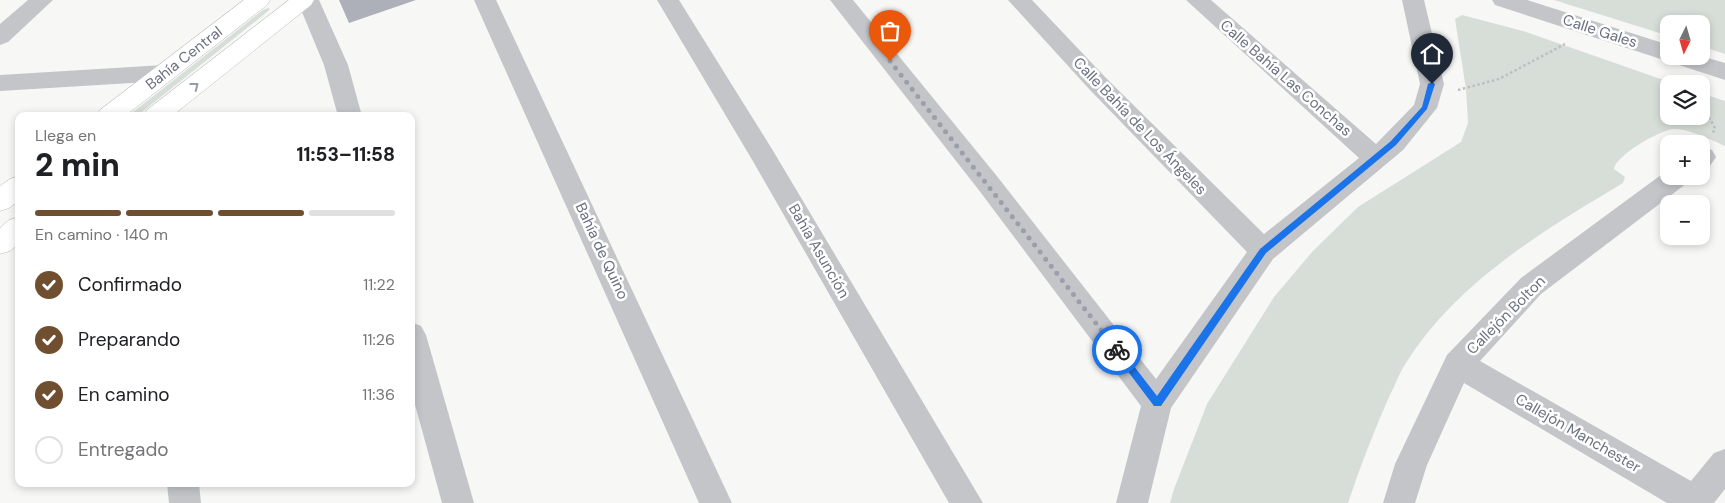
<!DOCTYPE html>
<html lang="es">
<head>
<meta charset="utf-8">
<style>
  :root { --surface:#fff; --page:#f2f2f2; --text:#202124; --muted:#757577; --line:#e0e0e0; --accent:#6f4f2f }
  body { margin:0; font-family:"DM Sans",sans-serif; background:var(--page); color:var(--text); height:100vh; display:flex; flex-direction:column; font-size:19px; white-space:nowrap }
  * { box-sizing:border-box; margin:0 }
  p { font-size:16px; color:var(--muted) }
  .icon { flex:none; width:28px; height:28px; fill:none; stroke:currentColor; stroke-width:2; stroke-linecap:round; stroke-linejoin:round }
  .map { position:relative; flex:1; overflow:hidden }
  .side { position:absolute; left:15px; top:112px; width:400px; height:375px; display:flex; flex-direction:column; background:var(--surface); border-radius:10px; box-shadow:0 2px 8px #0003 }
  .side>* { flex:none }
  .needle { width:32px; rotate:185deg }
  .fabs { position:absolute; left:1660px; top:15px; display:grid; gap:10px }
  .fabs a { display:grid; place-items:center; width:50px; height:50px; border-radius:10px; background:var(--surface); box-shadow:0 2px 8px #0003; font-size:25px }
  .pin { position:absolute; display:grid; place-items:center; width:42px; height:42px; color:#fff; margin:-51px -21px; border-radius:50% 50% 50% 0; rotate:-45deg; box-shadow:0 0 5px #0007 }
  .pin .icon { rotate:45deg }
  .courier { position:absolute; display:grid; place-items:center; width:50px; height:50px; margin:-25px; border:4px solid #1a73e8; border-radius:50%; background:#fff; color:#222; box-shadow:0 1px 6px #0007 }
  .head em { font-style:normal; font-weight:800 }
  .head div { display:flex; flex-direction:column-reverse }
  .head { display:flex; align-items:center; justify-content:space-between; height:85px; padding:0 20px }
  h1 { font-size:32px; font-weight:800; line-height:38px }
  .bar { display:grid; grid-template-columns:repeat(4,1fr); gap:8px 5px; align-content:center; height:60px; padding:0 20px }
  .bar i { height:6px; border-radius:4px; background:var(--line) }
  .bar .selected { background:var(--accent) }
  .bar p { grid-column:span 4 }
  ol { padding:0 20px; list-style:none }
  li { display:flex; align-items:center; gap:15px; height:55px }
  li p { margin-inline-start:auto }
  li .icon { padding:5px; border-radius:50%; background:var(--accent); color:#fff; stroke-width:4 }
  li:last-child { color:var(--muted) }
  li i { width:28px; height:28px; border:2px solid var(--line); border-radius:50% }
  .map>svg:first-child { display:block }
</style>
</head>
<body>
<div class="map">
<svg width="1725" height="503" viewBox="0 0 1725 503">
  <rect width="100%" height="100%" fill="#f7f7f5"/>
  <!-- green -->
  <g fill="#d7ded7">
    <path d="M1554 0H1725V54L1701 46V24H1669V36Z"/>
    <path d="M268 8 270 9 267 12 137 116H128L263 10Z"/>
    <path d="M1462 15 1523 31 1675 84H1669V116H1701V93L1725 101V146C1712 140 1687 128 1673 129 1659 131 1617 154 1614 169L1625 177 1623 183C1543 231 1457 282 1406 363 1399 373 1395 386 1389 397 1374 431 1360 467 1348 503H1170L1174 489 1207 404 1274 297 1312 252 1358 207 1461 142 1468 123 1466 89 1455 19Z"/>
  </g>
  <!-- building -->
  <path fill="#adb0b8" d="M339 0H416L349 23Z"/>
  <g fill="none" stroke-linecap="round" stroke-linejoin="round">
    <!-- secondary casing -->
    <g stroke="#b8bac0" stroke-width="1">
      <g id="secondary">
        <path d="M244 0H270L267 5 125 116H97L100 110Z"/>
        <path d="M289 0H314L311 5 172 116H144L147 110Z"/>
        <path d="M19 176V201L9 208 0 211V186L10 179Z"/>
        <path d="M19 217V243L10 251 0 254V228L9 220Z"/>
      </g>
    </g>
    <!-- path -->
    <g stroke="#bdbec1" stroke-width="2.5" stroke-dasharray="2.5 2.5" stroke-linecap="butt">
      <path d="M1458 90 1499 79 1565 44"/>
      <path d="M1669 96V98"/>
      <path d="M1701 112 1707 114 1715 128 1712 135"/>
    </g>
    <!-- street -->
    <g fill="#c4c5c9" fill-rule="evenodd">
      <path d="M28 0H53L8 42 0 45V24Z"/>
      <path d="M297 0H319L348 65 362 116H338L324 65Z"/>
      <path d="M474 0H496L732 503H699Z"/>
      <path d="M657 0H679L772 149 983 503H949L754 163Z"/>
      <path d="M830 0H853L996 175 1156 379 1247 252 1090 90 1008 0H1032L1106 78 1264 234 1359 158 1186 0H1211L1376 144 1414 105 1420 84 1402 0H1424L1444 84 1437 108 1403 150 1273 259 1171 408 1148 503H1116L1141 406 978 189Z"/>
      <path d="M1492 0H1527L1669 45V56H1701L1725 63V80L1495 5Z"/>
      <path d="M164 65 172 67 176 73 172 79 164 81 0 91V75Z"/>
      <path d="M1703 147 1712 150 1716 157 1710 166 1701 169Z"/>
      <path d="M1669 169V176H1691L1687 183 1541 294 1480 361 1691 481 1714 453 1725 449V489L1714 503H1667L1464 383 1427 465 1415 503H1383L1395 464 1447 355 1521 278Z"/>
      <path d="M411 322 421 326 426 335 474 503H442L411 390Z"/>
      <path d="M167 484H199L201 503H169Z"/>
    </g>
    <!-- secondary -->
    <use href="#secondary" fill="#fff" fill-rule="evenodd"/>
  </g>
  <!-- one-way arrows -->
  <defs><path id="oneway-chevron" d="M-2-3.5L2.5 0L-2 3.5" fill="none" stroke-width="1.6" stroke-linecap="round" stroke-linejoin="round" transform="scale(1.25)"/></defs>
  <use stroke="#979ba8" href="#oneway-chevron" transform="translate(195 86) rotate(-38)"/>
  <!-- route -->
  <path fill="#1a73e8" d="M1432 82 1435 84 1427 109 1396 145 1266 253 1161 406H1154L1114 353V348H1120L1157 396 1260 249 1391 141 1422 107 1428 84Z"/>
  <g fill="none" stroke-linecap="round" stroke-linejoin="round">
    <!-- done -->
    <path stroke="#9b9faa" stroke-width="5" stroke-dasharray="0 9" d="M890 61 1117 350"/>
  </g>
  <g text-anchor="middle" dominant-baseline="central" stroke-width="5" stroke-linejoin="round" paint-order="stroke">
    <!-- street labels -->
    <g font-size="15" fill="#6a7082" stroke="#fff">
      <text transform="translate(1600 31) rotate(18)">Calle Gales</text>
      <text transform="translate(184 58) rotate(-38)">Bahía Central</text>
      <text transform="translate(1286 78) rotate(41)">Calle Bahía Las Conchas</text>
      <text transform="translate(1140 126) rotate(46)">Calle Bahía de Los Ángeles</text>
      <text transform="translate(602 251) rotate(65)">Bahía de Quino</text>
      <text transform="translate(819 251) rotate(60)">Bahía Asunción</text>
      <text transform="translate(1506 315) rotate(-45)">Callejón Bolton</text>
      <text transform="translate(1578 433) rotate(30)">Callejón Manchester</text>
    </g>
  </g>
</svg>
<div class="fabs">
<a><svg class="needle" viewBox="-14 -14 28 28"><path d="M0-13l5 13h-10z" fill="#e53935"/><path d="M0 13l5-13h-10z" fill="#757577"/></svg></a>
<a><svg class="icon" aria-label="layers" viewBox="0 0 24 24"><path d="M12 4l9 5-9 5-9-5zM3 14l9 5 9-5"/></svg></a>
<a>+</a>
<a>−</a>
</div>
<div class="pin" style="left:890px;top:61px;background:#ea580c"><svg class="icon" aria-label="bag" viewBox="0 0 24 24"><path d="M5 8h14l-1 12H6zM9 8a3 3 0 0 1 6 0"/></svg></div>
<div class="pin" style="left:1432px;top:84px;background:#1f2937"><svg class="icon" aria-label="home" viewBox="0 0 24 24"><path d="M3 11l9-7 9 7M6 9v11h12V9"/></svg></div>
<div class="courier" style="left:1117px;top:350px"><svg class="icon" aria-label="bike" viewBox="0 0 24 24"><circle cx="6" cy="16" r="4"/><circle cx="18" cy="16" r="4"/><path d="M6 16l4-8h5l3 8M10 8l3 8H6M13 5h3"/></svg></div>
<section class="side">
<div class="head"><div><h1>2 min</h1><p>Llega en</p></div><em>11:53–11:58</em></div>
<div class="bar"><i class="selected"></i><i class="selected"></i><i class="selected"></i><i></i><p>En camino · 140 m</p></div>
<ol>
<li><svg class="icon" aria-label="check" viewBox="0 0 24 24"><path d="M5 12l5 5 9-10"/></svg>Confirmado<p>11:22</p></li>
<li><svg class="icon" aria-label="check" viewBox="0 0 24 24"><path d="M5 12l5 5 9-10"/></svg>Preparando<p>11:26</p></li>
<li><svg class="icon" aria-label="check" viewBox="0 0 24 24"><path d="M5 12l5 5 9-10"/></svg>En camino<p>11:36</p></li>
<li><i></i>Entregado</li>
</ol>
</section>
</div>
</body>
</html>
